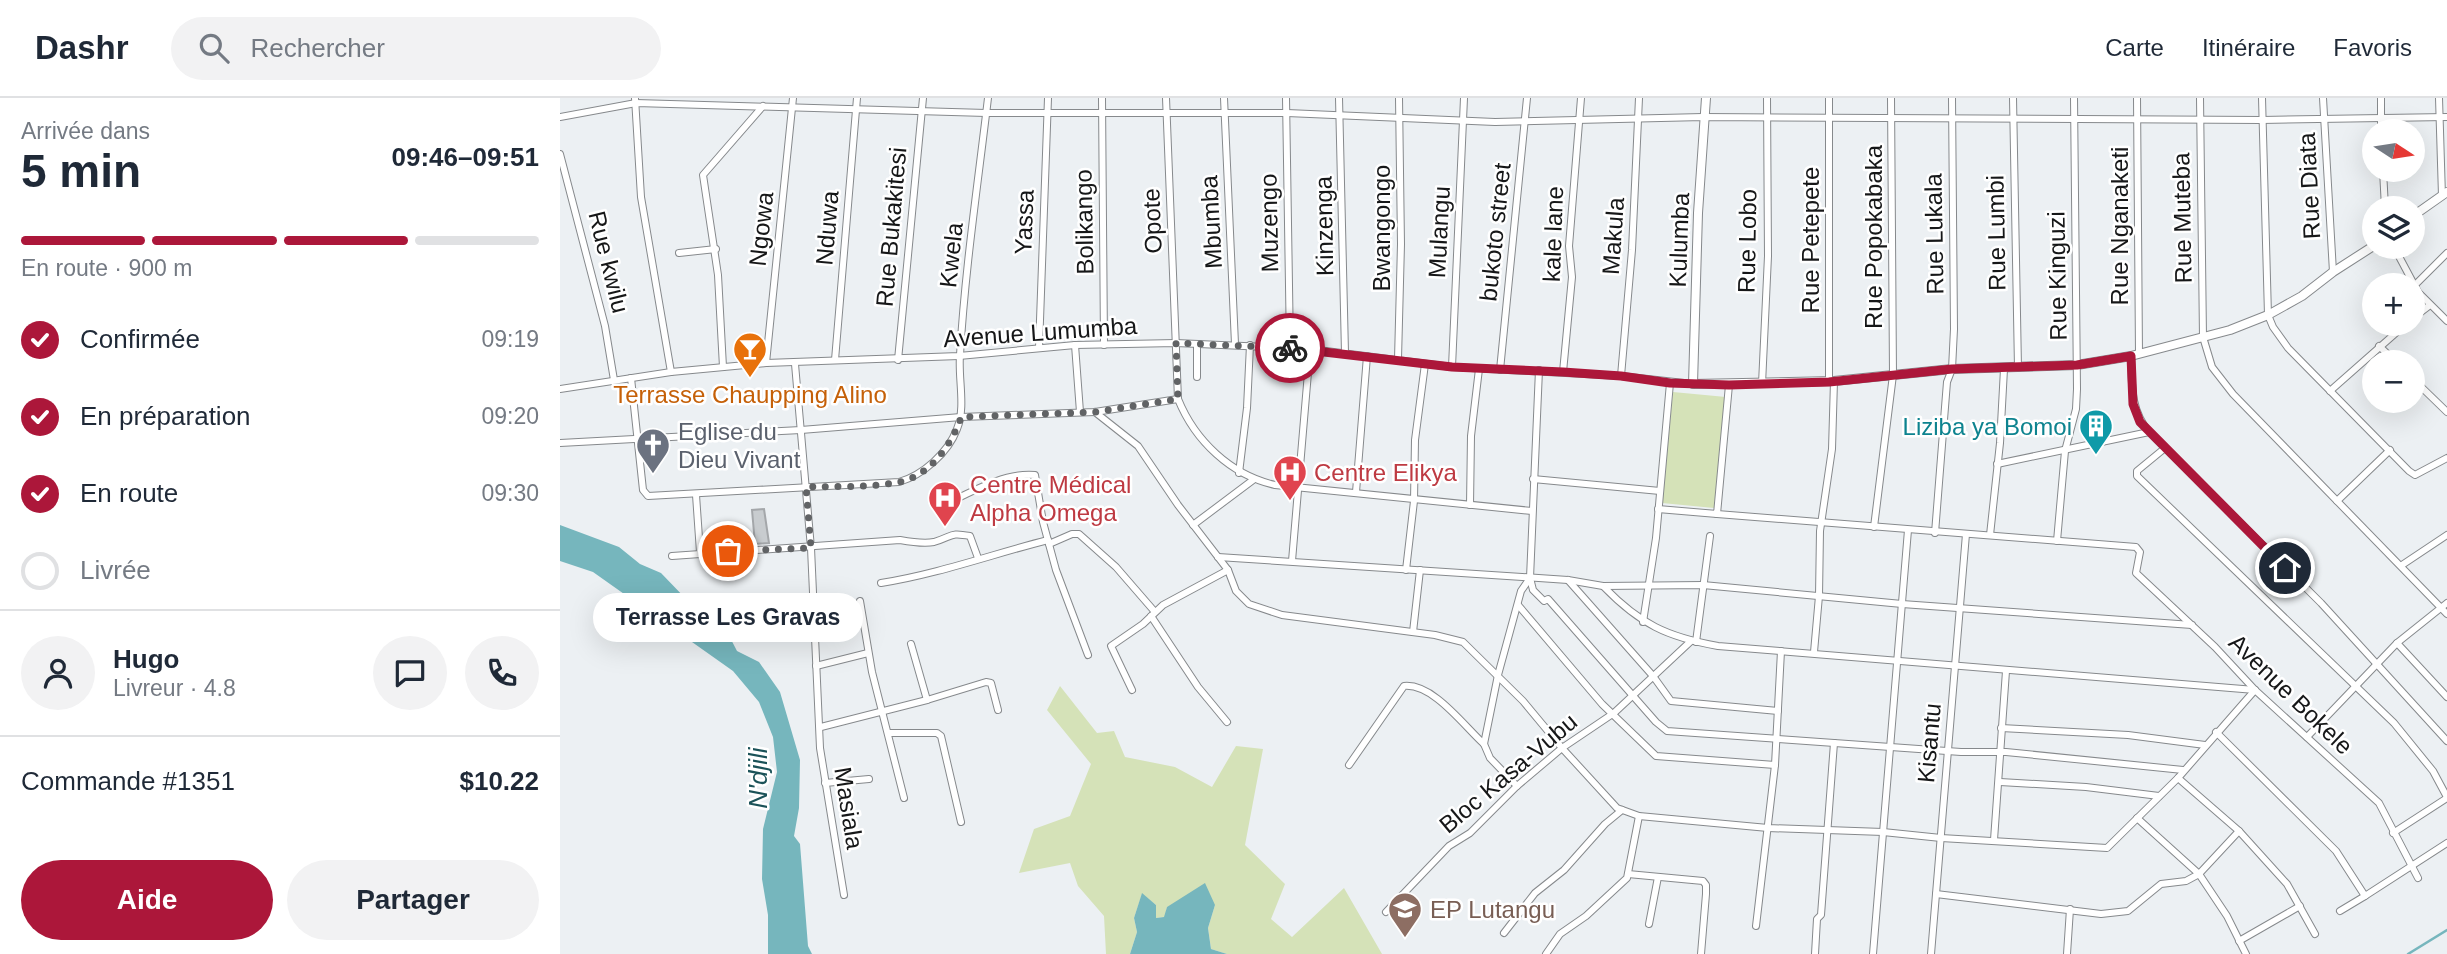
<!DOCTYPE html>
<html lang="fr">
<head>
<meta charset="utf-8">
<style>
  :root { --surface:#fff; --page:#f2f2f3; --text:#1f2937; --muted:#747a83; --line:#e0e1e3; --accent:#ac173a }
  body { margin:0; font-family:Arial,sans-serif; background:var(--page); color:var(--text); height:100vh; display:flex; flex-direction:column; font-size:26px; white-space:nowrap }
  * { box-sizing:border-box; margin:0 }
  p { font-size:23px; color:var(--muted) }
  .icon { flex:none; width:38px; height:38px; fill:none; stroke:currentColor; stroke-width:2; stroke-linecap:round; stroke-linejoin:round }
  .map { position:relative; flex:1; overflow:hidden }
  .sheet { display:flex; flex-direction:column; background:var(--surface); width:560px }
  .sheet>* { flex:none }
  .needle { width:46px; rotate:102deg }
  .tools { position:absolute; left:1802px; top:21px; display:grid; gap:14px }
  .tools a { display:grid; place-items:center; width:63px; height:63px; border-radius:50%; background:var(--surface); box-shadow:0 7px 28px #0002; font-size:35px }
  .pin { position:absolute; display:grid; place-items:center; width:60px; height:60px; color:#fff; margin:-30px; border:4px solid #fff; border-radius:50%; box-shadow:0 2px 7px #0007 }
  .courier { position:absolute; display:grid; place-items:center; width:70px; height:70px; margin:-35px; border:5px solid #ac173a; border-radius:50%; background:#fff; color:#222; box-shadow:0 2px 9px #0007 }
  .bubble { position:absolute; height:49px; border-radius:24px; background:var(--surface); box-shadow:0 7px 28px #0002; font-size:23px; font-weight:800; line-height:49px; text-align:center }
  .summary em { font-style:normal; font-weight:800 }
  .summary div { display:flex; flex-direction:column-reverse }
  .summary { display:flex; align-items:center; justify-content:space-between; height:119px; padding:0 21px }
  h1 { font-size:46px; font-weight:800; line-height:52px }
  .bar { display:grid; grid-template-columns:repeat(4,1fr); gap:10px 7px; align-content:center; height:84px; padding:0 21px }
  .bar i { height:9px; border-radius:5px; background:var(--line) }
  .bar .active { background:var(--accent) }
  .bar p { grid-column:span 4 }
  .line { display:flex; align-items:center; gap:18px; padding:0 21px; border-top:2px solid var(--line) }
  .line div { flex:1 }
  .round { display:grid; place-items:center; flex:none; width:74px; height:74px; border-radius:37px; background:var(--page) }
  ol { padding:0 21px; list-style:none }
  li { display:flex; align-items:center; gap:21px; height:77px }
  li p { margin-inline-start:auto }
  li .icon { padding:7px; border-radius:50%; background:var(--accent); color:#fff; stroke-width:4 }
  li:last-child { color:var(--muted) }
  li i { width:38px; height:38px; border:4px solid var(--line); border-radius:50% }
  .button { display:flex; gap:14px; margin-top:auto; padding:14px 21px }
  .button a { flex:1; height:80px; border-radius:42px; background:var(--accent); color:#fff; font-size:28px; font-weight:800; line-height:80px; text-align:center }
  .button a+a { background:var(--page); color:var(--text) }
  header { display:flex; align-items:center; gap:42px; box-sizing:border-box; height:98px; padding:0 35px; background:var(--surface); border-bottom:2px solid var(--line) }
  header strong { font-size:33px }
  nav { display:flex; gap:38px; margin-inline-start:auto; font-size:24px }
  .search { width:490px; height:63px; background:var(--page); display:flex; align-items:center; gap:18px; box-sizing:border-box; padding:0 24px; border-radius:38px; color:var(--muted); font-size:26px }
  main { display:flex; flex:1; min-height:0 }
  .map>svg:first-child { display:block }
</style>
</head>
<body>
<header>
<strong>Dashr</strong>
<div class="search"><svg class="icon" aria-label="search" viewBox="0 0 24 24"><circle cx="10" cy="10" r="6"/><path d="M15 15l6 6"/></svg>Rechercher</div>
<nav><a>Carte</a><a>Itinéraire</a><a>Favoris</a></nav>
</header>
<main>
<section class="sheet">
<div class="summary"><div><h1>5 min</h1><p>Arrivée dans</p></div><em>09:46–09:51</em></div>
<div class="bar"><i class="active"></i><i class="active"></i><i class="active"></i><i></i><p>En route · 900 m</p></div>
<ol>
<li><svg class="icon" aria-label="check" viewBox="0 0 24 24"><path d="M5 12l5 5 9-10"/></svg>Confirmée<p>09:19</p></li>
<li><svg class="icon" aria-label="check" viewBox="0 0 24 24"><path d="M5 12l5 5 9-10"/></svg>En préparation<p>09:20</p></li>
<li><svg class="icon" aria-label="check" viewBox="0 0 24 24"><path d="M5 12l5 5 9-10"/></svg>En route<p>09:30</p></li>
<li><i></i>Livrée</li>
</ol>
<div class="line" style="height:126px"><a class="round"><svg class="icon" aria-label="person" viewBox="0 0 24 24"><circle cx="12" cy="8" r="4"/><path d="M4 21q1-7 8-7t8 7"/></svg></a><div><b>Hugo</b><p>Livreur · 4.8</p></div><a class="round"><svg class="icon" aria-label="chat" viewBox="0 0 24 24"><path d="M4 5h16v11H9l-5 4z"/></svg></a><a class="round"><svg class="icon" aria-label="phone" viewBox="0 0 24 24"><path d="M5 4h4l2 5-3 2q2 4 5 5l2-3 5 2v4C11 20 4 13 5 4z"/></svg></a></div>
<div class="line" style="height:91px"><div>Commande #1351</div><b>$10.22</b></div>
<div class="button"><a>Aide</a><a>Partager</a></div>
</section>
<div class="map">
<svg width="1887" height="856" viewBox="0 0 1887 856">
  <rect width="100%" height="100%" fill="#ecf0f3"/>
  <!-- green -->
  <g fill="#d5e2b8">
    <path d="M1113 294 1166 299 1154 410 1102 405Z"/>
    <path d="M500 588 537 635 554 633 565 659 615 669 652 689 676 648 703 651 685 747 725 786 711 821 732 839 784 790 822 856H667L651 851 648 830 655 807 607 809 605 819 596 820V807L582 796 574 820 577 834 570 856H546L544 818 518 788 510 765 459 775 474 731 510 718 531 666 487 612Z"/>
  </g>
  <!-- water -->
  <g fill="#76b6bd">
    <path d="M0 427 59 449 80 466 101 475 128 503 163 526 177 553 199 564 220 594 240 662 239 710 234 738 240 746 248 848 252 856H208V817L202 781 203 731 217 674 213 639 199 604 173 573 33 474 0 463Z"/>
    <path d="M645 785 655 807 648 830 651 851 667 856H570L577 834 574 820 582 795 596 807V820L604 819 607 809Z"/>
  </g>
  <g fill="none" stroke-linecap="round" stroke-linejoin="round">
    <!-- stream -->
    <path stroke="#76b6bd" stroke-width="2.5" d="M1848 856 1887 832"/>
  </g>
  <!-- building -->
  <path fill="#c8cccf" stroke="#a4a7aa" stroke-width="2" d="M204 411 209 445 195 446 192 412Z"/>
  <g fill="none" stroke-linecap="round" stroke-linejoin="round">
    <!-- minor casing -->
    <g stroke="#86898c" stroke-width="8">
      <g id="minor">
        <path d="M75 0 81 99 111 274"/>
        <path d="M542 0 544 247"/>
        <path d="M606 0 618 301C635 343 671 377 715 387L972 413"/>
        <path d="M664 0 675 246"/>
        <path d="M726 0 730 250"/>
        <path d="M779 0 785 255"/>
        <path d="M1453 0 1458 270"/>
        <path d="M1577 0 1579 256"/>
        <path d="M1640 0 1643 239 1652 269 1673 296 1887 516"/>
        <path d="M1702 0 1708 217 1713 229 1728 250 1849 373 1855 377 1887 360"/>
        <path d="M1763 0 1773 174"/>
        <path d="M1821 0V33"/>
        <path d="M1879 0 1882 98"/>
        <path d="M0 19 76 5 426 15H727L935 24 1143 19 1702 22 1887 19"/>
        <path d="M0 56 45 228 54 282"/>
        <path d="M1823 72 1825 110"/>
        <path d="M1834 149 1858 194 1887 223"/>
        <path d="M119 155 156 151"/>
        <path d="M1854 188 1887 155"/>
        <path d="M1853 220 1870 207"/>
        <path d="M637 246V279"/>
        <path d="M515 247 520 314"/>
        <path d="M1819 248 1836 264"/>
        <path d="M479 250 488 0"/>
        <path d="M1571 258C1572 287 1570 311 1589 334L1761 505 1887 643"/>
        <path d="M838 261 841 146 839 0"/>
        <path d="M275 262 297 0"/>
        <path d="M338 262 363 0"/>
        <path d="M206 265 233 0"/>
        <path d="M235 266 251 450 260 650 284 797"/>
        <path d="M163 269 158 177 143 77 203 8"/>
        <path d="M892 269 904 0"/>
        <path d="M940 272 967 0"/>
        <path d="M979 272 970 480 973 492 984 503 988 501 1096 624 1107 633 1401 654H1446L1623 672"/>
        <path d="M1003 274 1012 179 1009 148 1021 0"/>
        <path d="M1061 278 1072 152 1079 0"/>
        <path d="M71 280 83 392 88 398 339 384C363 377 388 355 397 331 406 309 398 281 400 257 405 171 418 85 428 0"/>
        <path d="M1853 281 1887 314"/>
        <path d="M1269 284V0"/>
        <path d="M1202 286 1208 158 1207 0"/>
        <path d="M0 291 111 274 206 265 399 258 515 247 616 245 750 251 892 269 1061 278 1133 286"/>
        <path d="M1770 293 1846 226"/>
        <path d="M535 314 578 348 618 407 668 472 676 493 689 506 722 517 875 537 903 544 963 603 1002 650 1057 710 1079 718 1208 730 1323 734 1381 740 1547 750 1618 680 1695 592"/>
        <path d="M0 345 241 332 401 319 535 314 618 301"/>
        <path d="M1605 350 1577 373V378L1834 625 1873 673 1887 699"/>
        <path d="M1437 366 1589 334"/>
        <path d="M679 375 687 310 690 247"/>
        <path d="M973 381 1100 393"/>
        <path d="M796 394 807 258"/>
        <path d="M136 397 140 454"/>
        <path d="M1777 403 1830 352"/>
        <path d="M384 407C411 394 445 374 475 377L483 424 496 472 528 557"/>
        <path d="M910 407 911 338 919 271"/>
        <path d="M1098 411 1157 416 1169 287"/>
        <path d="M1157 416 1576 449 1580 454 1576 475 1655 549 1695 592 1819 705 1858 780"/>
        <path d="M633 427 693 382"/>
        <path d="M1314 429 1333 277 1331 0"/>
        <path d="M1375 435 1387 284 1392 271 1394 231 1392 0"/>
        <path d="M1430 437 1440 345 1444 271"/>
        <path d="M1497 443 1505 353 1516 311 1517 291 1514 0"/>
        <path d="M489 446 512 436H519L556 469 595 514"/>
        <path d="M112 458 340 442C351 444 364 446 374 444 394 438 389 434 410 438L418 460"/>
        <path d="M658 459 1008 482 1043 488 1143 487 1342 506 1632 527"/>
        <path d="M732 463 750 251"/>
        <path d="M1842 467 1887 437"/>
        <path d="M846 472 854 403 855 342 865 266"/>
        <path d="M1008 482 1093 578 1111 603 1218 613"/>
        <path d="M321 485C378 476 433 456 488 442"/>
        <path d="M1044 489C1080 526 1107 539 1158 548L1695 592"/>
        <path d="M300 503 312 574 344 700"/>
        <path d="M958 507 1042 606 1096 658 1215 667"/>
        <path d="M591 518 638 589 667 624"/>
        <path d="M1083 524 1096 440 1110 285"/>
        <path d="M853 534 860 472"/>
        <path d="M1136 544 1150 438"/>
        <path d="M1837 545 1887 599"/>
        <path d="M351 546 367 602"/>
        <path d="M1254 554 1259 498 1260 433 1272 351 1274 283"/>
        <path d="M256 568 308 555"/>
        <path d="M572 592 551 548 583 526 603 507 668 472"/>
        <path d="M261 629 367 602 426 584 431 585 438 612"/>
        <path d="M1441 630 1568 637 1645 647"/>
        <path d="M1656 634 1776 753 1805 798 1780 813"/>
        <path d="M329 635H377L381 638 401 724"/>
        <path d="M1747 639 1837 545 1887 505"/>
        <path d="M789 667 844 588C873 585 904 628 924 646"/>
        <path d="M1618 680 1679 733 1727 786 1755 836"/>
        <path d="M1440 684 1526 689 1599 698"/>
        <path d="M265 685 309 681"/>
        <path d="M957 688 930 660 924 646 938 577 961 493 970 480"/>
        <path d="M1577 720 1639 776 1667 818 1686 856"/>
        <path d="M1833 735 1887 700"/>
        <path d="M1434 742 1446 573"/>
        <path d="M1068 776 1143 783 1146 787V796L1141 856"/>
        <path d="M1376 796 1541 816 1568 813 1601 786 1626 783 1639 776 1679 733"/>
        <path d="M1805 798 1887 745"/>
        <path d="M826 814 889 748 910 735 957 688 1002 650 1054 615 1131 543"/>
        <path d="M1089 826 1098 779"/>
        <path d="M1196 828 1215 667 1221 553"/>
        <path d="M944 835 975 795 1004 772 1045 726 1062 712"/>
        <path d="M1679 843 1740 808"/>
        <path d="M986 856 1000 836 1026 818 1067 780 1079 718"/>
        <path d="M1255 856 1257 821 1261 817 1274 645"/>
        <path d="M1313 856 1348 432"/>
        <path d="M1371 856 1406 436"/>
        <path d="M1507 856 1510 811"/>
      </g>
    </g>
    <!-- tertiary casing -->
    <g stroke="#86898c" stroke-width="10">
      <g id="tertiary">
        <path d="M1146 0 1138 115 1133 286 1274 283 1392 271 1517 267 1571 258 1670 232 1708 217 1742 198 1773 174 1815 147"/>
        <path d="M1853 118 1887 94"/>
      </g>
    </g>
    <!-- minor -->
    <use href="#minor" stroke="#fff" stroke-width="6"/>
    <!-- tertiary -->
    <use href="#tertiary" stroke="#fff" stroke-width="8"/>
  </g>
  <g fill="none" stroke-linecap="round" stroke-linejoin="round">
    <!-- done -->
    <path stroke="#616365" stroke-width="7" stroke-dasharray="0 12.6" d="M168 453 251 450 246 389C276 388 309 390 339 384 369 379 393 345 401 319L535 314 618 301 616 245 730 250"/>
    <!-- route -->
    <path stroke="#ac173a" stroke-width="9" d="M730 250 892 269 1003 274 1061 278 1110 285 1169 287 1269 284 1392 271 1517 267 1571 258 1573 306 1580 324 1725 470"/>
  </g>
  <!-- icons -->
  <defs>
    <g id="bar-pin" transform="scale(1.75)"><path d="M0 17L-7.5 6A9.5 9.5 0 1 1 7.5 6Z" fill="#e8710a" stroke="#fff"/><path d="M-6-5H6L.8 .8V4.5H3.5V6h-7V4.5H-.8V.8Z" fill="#fff"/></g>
    <g id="building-pin" transform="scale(1.75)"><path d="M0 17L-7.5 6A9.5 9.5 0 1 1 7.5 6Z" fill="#0f9aa8" stroke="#fff"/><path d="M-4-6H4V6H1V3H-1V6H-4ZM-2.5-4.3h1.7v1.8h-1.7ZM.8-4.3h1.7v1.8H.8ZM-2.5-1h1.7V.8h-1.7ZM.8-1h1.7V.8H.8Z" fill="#fff"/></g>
    <g id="church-pin" transform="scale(1.75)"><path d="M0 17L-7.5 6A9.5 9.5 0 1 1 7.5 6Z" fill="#6b7280" stroke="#fff"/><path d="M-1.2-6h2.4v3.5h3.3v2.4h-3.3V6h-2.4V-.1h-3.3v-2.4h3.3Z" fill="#fff"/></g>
    <g id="hospital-pin" transform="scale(1.75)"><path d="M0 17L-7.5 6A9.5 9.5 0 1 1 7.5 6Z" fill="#e0444e" stroke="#fff"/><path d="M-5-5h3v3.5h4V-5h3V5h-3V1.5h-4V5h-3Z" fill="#fff"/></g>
    <g id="school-pin" transform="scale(1.75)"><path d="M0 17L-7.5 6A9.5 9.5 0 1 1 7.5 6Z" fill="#8d6e63" stroke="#fff"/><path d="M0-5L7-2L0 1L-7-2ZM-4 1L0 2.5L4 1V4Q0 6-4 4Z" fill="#fff"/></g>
  </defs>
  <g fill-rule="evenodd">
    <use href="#bar-pin" x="190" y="251"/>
    <use href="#building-pin" x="1536" y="328"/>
    <use href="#church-pin" x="93" y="347"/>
    <use href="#hospital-pin" x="730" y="374"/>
    <use href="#hospital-pin" x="385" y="400"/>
    <use href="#school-pin" x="845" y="811"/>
  </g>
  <g text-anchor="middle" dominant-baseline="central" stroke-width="5" stroke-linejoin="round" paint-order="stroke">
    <!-- street labels -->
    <g font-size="24" fill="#161718" stroke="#fff">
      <text transform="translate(1749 88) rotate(-93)">Rue Diata</text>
      <text transform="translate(1622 120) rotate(-91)">Rue Muteba</text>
      <text transform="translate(592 123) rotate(-92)">Opote</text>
      <text transform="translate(464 124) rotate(-88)">Yassa</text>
      <text transform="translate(524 124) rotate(-91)">Bolikango</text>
      <text transform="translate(651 124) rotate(-93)">Mbumba</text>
      <text transform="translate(709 125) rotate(-91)">Muzengo</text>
      <text transform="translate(764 128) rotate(-91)">Kinzenga</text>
      <text transform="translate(1559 128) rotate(-90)">Rue Nganaketi</text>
      <text transform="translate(331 129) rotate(-85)">Rue Bukakitesi</text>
      <text transform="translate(267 130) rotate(-85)">Nduwa</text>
      <text transform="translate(821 130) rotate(-90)">Bwangongo</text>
      <text transform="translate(201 131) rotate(-84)">Ngowa</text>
      <text transform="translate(879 134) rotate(-87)">Mulangu</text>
      <text transform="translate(935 134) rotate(-84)">bukoto street</text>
      <text transform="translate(1436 135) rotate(-91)">Rue Lumbi</text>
      <text transform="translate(993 136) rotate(-88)">kale lane</text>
      <text transform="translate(1374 136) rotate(-91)">Rue Lukala</text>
      <text transform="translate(1053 138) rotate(-86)">Makula</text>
      <text transform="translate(1313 139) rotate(-90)">Rue Popokabaka</text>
      <text transform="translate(1119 142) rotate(-88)">Kulumba</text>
      <text transform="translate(1250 142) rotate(-90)">Rue Petepete</text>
      <text transform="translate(1187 143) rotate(-89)">Rue Lobo</text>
      <text transform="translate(391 157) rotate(-84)">Kwela</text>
      <text transform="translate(49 164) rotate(76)">Rue kwilu</text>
      <text transform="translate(1497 178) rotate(-91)">Rue Kinguzi</text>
      <text transform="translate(480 234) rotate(-4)">Avenue Lumumba</text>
      <text transform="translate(1731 596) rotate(44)">Avenue Bokele</text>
      <text transform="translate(1369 645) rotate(-85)">Kisantu</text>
      <text transform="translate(948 675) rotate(-40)">Bloc Kasa-Vubu</text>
      <text transform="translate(289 710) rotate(81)">Masiala</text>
    </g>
    <!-- food labels -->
    <g font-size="24" fill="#c56008" stroke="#fff">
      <text x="190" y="296">Terrasse Chaupping Alino</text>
    </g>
    <!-- culture labels -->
    <g font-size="24" fill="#0d838f" stroke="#fff" text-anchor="end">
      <text x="1512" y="328">Liziba ya Bomoi</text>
    </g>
    <!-- worship labels -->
    <g font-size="24" fill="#5b616d" stroke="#fff" text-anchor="start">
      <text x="118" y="333">Eglise du<tspan x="118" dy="28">Dieu Vivant</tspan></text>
    </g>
    <!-- health labels -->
    <g font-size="24" fill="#be3a42" stroke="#fff" text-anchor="start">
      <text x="754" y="374">Centre Elikya</text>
      <text x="410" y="386">Centre Médical<tspan x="410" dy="28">Alpha Omega</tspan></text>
    </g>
    <!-- education labels -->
    <g font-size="24" fill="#785e54" stroke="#fff" text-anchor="start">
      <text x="870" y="811">EP Lutangu</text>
    </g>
    <!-- water labels -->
    <g font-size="26" font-style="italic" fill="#1b5258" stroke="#fff">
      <text transform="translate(198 680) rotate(-90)">N'djili</text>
    </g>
  </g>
</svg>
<div class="tools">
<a><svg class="needle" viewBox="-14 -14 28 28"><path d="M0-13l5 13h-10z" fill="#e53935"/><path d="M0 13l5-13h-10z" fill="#747a83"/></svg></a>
<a><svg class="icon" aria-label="layers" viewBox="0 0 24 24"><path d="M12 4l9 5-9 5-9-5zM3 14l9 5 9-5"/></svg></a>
<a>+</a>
<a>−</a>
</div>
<div class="pin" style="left:168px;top:453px;background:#ea580c"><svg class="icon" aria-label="bag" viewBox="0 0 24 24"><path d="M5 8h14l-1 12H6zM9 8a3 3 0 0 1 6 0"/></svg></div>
<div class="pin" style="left:1725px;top:470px;background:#1f2937"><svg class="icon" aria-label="home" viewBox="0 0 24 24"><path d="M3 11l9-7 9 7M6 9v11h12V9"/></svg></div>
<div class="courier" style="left:730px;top:250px"><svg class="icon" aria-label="bike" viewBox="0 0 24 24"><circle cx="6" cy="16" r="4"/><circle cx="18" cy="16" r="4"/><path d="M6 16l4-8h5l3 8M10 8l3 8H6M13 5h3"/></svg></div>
<div class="bubble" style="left:33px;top:495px;width:270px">Terrasse Les Gravas</div>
</div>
</main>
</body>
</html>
